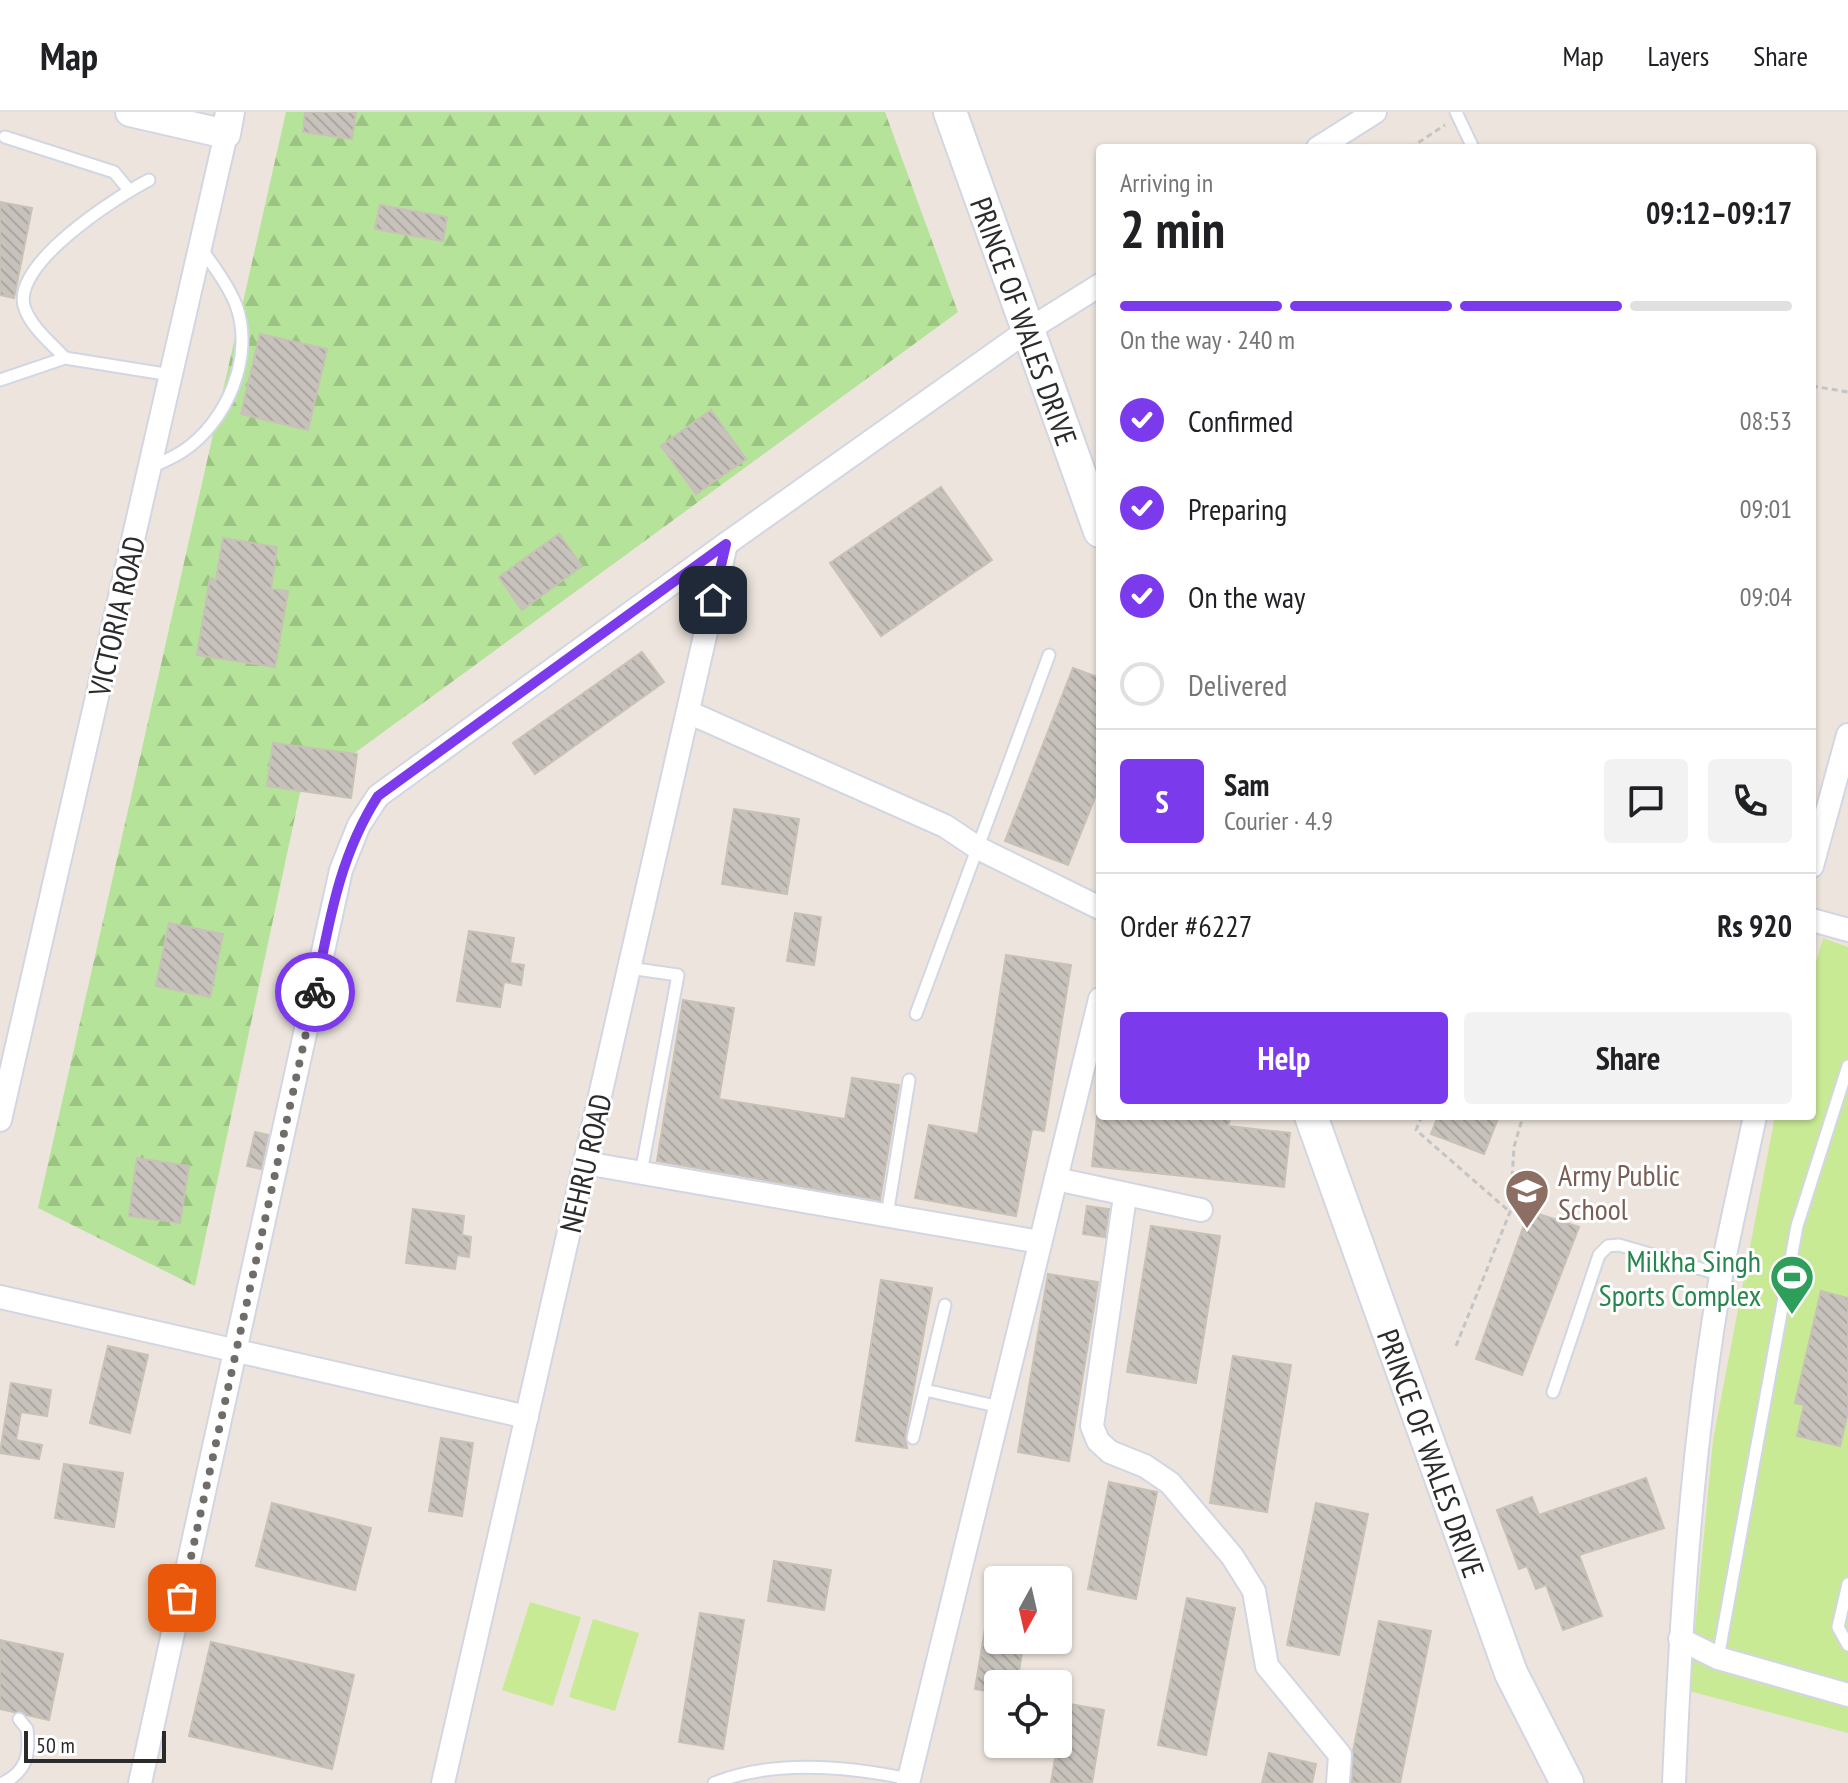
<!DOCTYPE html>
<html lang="en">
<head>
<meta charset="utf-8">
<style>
  :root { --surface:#fff; --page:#f2f2f2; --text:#202124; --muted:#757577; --line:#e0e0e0; --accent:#7c3aed }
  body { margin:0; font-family:"PT Sans Narrow",sans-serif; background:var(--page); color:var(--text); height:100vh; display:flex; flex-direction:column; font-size:30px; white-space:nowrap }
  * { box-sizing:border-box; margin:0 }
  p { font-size:26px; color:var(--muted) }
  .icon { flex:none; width:44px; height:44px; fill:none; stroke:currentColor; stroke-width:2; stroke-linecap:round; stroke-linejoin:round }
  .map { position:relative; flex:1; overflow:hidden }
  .panel { position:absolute; left:1096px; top:32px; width:720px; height:976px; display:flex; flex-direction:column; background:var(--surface); border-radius:8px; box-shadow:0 2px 6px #0004 }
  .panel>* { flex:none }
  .needle { width:52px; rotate:188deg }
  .controls { position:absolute; left:984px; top:1454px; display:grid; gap:16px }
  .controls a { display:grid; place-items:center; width:88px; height:88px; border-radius:8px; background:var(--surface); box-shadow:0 2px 6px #0004; font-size:40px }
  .scale { position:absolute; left:24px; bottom:20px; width:142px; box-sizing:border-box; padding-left:8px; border:4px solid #2b2b2b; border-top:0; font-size:22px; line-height:28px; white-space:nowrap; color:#2b2b2b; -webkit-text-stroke:6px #fff; paint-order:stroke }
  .pin { position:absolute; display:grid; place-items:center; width:68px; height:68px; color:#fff; margin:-34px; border-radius:16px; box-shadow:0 4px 12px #0006 }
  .courier { position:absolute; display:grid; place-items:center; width:80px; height:80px; margin:-40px; border:6px solid #7c3aed; border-radius:50%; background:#fff; color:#222; box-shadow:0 2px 10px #0007 }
  .summary em { font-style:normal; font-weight:700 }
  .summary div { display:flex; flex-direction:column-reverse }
  .summary { display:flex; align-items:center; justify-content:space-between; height:136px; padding:0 24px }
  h1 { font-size:52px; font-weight:700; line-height:60px }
  .bar { display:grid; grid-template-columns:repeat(4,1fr); gap:12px 8px; align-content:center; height:96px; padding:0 24px }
  .bar i { height:10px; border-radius:6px; background:var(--line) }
  .bar .current { background:var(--accent) }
  .bar p { grid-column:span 4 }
  .line { display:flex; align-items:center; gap:20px; padding:0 24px; border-top:2px solid var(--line) }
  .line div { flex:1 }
  .round { display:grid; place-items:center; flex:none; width:84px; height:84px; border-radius:8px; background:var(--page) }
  ol { padding:0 24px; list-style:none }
  li { display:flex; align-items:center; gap:24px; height:88px }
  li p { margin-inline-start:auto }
  li .icon { padding:8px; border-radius:50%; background:var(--accent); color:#fff; stroke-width:4 }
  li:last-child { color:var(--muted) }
  li i { width:44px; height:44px; border:4px solid var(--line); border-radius:50% }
  .cta { display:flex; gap:16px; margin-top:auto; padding:16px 24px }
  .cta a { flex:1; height:92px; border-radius:8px; background:var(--accent); color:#fff; font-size:32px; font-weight:700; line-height:92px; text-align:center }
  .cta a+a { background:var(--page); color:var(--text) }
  header { display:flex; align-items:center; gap:48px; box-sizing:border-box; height:112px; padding:0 40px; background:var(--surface); border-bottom:2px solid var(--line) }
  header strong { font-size:38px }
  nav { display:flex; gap:44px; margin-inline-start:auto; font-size:28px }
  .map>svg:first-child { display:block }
</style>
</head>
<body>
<header>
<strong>Map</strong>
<nav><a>Map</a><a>Layers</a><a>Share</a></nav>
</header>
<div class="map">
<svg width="1848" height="1671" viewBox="0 0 1848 1671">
  <defs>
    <pattern id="forest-firs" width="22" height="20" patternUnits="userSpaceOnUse" patternTransform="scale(2)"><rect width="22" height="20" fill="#b5e399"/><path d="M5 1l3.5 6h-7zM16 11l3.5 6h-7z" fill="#9cc384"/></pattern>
    <pattern id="building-back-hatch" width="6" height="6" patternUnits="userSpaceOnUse" patternTransform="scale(2)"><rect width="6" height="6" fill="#c8c2bc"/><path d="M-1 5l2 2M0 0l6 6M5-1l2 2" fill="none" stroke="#aca7a2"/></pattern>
  </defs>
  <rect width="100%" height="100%" fill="#ede5dd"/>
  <!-- forest -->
  <path fill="url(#forest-firs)" d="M286 0H885L958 200 300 681 195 1174 38 1096Z"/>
  <!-- pitch -->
  <g fill="#c9ea95">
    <path d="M1823 826 1848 835V1621L1689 1579 1713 1328 1775 1004H1812V864Z"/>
    <path d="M530 1490 581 1505 553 1594 502 1578Z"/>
    <path d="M593 1507 639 1521 615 1599 569 1585Z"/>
  </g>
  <!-- building -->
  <g fill="url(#building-back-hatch)" stroke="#c8c1b6" stroke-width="2">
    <path d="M305 0H356L352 27 303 20Z"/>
    <path d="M0 90 32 96 14 186 0 183Z"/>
    <path d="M380 93 447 105 443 129 375 117Z"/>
    <path d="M260 222 327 237 308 318 241 302Z"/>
    <path d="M711 298 746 347 696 382 661 334Z"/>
    <path d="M941 375 992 448 881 524 830 451Z"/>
    <path d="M559 422 582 454 522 498 499 465Z"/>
    <path d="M223 426 277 435 271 477 288 479 275 555 197 543 210 466 216 468Z"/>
    <path d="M642 540 664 570 535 662 513 631Z"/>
    <path d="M1073 556 1100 566V673L1068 753 1005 729Z"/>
    <path d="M273 631 357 642 351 686 267 674Z"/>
    <path d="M734 697 799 707 787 782 722 772Z"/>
    <path d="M795 801 821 805 814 853 787 849Z"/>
    <path d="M169 811 223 822 210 885 156 874Z"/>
    <path d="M469 819 514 826 510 851 524 853 521 873 504 870 500 895 457 889Z"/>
    <path d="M1006 843 1071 853 1044 1019 1032 1017 1016 1104 915 1086 929 1013 978 1022Z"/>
    <path d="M683 888 734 896 719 987 845 1007 852 966 899 973 880 1088 657 1049Z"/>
    <path d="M1097 1004H1231L1228 1014 1290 1021 1284 1075 1092 1054Z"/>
    <path d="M1438 1004H1499L1484 1042 1431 1022Z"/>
    <path d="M255 1020 268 1023 261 1057 247 1054Z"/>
    <path d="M137 1046 189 1054 180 1111 129 1104Z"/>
    <path d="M1087 1094 1109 1097 1105 1125 1083 1122Z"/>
    <path d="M413 1097 464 1104 462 1123 471 1125 469 1145 457 1143 455 1157 406 1151Z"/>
    <path d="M1529 1099 1579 1115 1522 1263 1476 1247Z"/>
    <path d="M1151 1114 1220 1124 1196 1271 1127 1260Z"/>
    <path d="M1048 1162 1098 1170 1069 1349 1018 1340Z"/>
    <path d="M881 1168 932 1176 905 1324 907 1336 856 1329Z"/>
    <path d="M1821 1179 1848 1186V1301L1840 1334 1797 1324 1804 1293 1795 1291Z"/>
    <path d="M108 1234 148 1243 130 1321 90 1311Z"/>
    <path d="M1233 1244 1291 1253 1267 1400 1210 1391Z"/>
    <path d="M11 1271 51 1278 47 1304 21 1300 16 1328 42 1333 39 1347 0 1341Z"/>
    <path d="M441 1326 473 1331 462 1404 429 1399Z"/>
    <path d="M64 1352 123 1361 114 1415 55 1406Z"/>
    <path d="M1646 1366 1664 1416 1579 1443 1602 1504 1563 1518 1546 1473 1536 1477 1527 1454 1519 1457 1497 1398 1532 1385 1539 1403Z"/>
    <path d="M1109 1370 1157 1380 1136 1487 1088 1477Z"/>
    <path d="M272 1391 371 1416 355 1478 256 1454Z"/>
    <path d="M1316 1391 1368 1402 1339 1543 1287 1533Z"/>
    <path d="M774 1449 831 1458 824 1498 768 1489Z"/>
    <path d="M1187 1486 1235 1496 1206 1643 1158 1633Z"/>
    <path d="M990 1487H998V1528H1024L1017 1572H998V1581L975 1577Z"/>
    <path d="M700 1501 744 1508 723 1637 679 1630Z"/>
    <path d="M1379 1509 1431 1519 1400 1671H1352L1353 1639Z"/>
    <path d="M0 1528 63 1542 49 1608 0 1597Z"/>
    <path d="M211 1530 354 1563 332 1657 189 1624Z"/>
    <path d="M1064 1591 1104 1598 1092 1671H1051Z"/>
    <path d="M1269 1641 1316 1652 1312 1671H1262Z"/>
  </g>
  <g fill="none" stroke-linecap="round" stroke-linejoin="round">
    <!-- service casing -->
    <g stroke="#d2d6e3" stroke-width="15">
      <g id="service">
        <path d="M1456 0 1473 36"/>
        <path d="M5 25 114 60 129 78"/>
        <path d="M65 246C52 232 32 216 25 197 8 154 116 85 149 68"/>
        <path d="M0 268 65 246 171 263"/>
        <path d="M150 356C161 350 173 346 183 339 227 310 255 244 236 193 228 173 213 153 200 135"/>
        <path d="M629 856 678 863 641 1061"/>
        <path d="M916 902 1049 543"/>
        <path d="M887 1103 909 968"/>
        <path d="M925 1278 1000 1295"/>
        <path d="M1553 1280 1599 1143 1608 1134 1619 1133 1722 1163"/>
        <path d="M913 1326 945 1193"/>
        <path d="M1848 1472 1838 1515 1848 1533"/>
        <path d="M1718 1546 1797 1114 1848 954"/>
        <path d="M3 1671C27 1659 30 1642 27 1617L19 1607"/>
        <path d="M714 1671C775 1647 848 1654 909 1667"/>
      </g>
    </g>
    <!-- minor casing -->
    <g stroke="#d2d6e3" stroke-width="26">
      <g id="minor">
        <path d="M1318 36 1375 0"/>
        <path d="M688 600 945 714 978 736 1100 796"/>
        <path d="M1812 754 1848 623"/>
        <path d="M1812 808 1848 818"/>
        <path d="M0 1008 226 22"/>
        <path d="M585 1051 1040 1130"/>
        <path d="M1056 1067 1201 1098"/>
        <path d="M1125 1084 1092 1314 1098 1329 1110 1340 1145 1354 1170 1371 1232 1444 1254 1479 1267 1554 1340 1643 1338 1671"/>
        <path d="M0 1185 527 1305"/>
        <path d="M1680 1527 1718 1546 1848 1583"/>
        <path d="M140 1671 341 758 359 713 378 684 726 432 1028 218 1100 173"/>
        <path d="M443 1671 726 432"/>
        <path d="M908 1671 1100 887"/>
        <path d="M1674 1671C1681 1502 1692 1331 1721 1164 1731 1111 1744 1057 1755 1004"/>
      </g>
    </g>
    <!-- tertiary casing -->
    <g stroke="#d2d6e3" stroke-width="32">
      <path id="tertiary" d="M130 0 226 22 230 0"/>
    </g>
    <!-- secondary casing -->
    <g stroke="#d2d6e3" stroke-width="36">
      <g id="secondary">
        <path id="s1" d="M950 0 1100 419"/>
        <path id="s2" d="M1311 1004 1511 1561 1567 1671"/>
      </g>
    </g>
    <!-- path -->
    <g stroke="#c4c4c4" stroke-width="3" stroke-dasharray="6 4" stroke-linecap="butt">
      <path d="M1410 36 1445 13"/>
      <path d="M1812 274 1848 280"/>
      <path d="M1422 1004 1416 1018 1510 1100"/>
      <path d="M1456 1234 1510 1100 1514 1035 1523 1004"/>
    </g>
    <!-- service -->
    <use href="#service" stroke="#fff" stroke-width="11"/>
    <!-- minor -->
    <use href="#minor" stroke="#fff" stroke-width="22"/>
    <!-- tertiary -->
    <use href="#tertiary" stroke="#fff" stroke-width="28"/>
    <!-- secondary -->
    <use href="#secondary" stroke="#fff" stroke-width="32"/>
  </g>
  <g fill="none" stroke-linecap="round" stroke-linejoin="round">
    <!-- done -->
    <path stroke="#6f6c69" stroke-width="8" stroke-dasharray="0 14.4" d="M182 1486 315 880"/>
    <!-- route -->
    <path stroke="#7c3aed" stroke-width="10" d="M315 880C329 811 339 744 378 684L726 432 713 488"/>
  </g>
  <!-- icons -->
  <defs>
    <g id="school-pin" transform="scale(2.3)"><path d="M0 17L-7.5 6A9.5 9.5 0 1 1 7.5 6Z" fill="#8d6e63" stroke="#fff"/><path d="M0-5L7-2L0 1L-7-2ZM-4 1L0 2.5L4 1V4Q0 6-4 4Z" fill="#fff"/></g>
    <g id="stadium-pin" transform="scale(2.3)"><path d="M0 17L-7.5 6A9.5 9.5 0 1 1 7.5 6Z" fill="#2e9e5b" stroke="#fff"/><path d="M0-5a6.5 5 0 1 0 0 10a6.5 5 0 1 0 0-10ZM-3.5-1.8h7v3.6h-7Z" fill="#fff"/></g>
  </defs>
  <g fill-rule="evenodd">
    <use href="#school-pin" x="1527" y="1079"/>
    <use href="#stadium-pin" x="1792" y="1165"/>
  </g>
  <g text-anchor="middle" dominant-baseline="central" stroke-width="6" stroke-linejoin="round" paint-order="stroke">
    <!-- street labels -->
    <g font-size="30" fill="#2b2b2b" stroke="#fff">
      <text stroke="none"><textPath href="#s1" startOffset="222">PRINCE OF WALES DRIVE</textPath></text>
      <text transform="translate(116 504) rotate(-77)">VICTORIA ROAD</text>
      <text transform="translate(585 1051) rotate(-77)">NEHRU ROAD</text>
      <text stroke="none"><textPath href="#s2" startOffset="358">PRINCE OF WALES DRIVE</textPath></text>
    </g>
    <!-- education labels -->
    <g font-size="30" fill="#785e54" stroke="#fff" text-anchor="start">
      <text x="1558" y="1062">Army Public<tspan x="1558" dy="34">School</tspan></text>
    </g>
    <!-- leisure labels -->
    <g font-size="30" fill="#27864d" stroke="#fff" text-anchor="end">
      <text x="1761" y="1148">Milkha Singh<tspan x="1761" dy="34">Sports Complex</tspan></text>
    </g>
  </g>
</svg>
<div class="controls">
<a><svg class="needle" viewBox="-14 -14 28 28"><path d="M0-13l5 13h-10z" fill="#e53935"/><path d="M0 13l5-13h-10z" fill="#757577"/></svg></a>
<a><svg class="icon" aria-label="locate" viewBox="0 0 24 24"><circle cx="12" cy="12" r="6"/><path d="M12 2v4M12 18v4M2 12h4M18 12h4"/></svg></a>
</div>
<div class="scale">50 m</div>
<div class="pin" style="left:182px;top:1486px;background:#ea580c"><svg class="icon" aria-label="bag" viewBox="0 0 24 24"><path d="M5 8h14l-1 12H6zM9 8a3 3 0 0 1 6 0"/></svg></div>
<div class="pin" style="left:713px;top:488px;background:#1f2937"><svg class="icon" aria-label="home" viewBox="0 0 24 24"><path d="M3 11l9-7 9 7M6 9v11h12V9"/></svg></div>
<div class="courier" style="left:315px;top:880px"><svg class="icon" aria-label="bike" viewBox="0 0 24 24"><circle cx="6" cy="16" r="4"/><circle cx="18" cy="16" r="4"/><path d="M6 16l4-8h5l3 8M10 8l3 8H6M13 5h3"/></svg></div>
<section class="panel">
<div class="summary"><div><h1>2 min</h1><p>Arriving in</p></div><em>09:12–09:17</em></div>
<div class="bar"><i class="current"></i><i class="current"></i><i class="current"></i><i></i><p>On the way · 240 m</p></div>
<ol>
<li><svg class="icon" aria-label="check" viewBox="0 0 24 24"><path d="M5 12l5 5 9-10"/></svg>Confirmed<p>08:53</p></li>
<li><svg class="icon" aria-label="check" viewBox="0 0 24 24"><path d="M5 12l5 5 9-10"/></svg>Preparing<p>09:01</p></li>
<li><svg class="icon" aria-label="check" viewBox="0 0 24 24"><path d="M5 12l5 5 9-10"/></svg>On the way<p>09:04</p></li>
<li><i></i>Delivered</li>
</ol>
<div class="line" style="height:144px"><b class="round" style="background:var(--accent);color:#fff">S</b><div><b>Sam</b><p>Courier · 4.9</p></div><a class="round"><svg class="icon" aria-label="chat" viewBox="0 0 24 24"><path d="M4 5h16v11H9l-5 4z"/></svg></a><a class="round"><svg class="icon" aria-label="phone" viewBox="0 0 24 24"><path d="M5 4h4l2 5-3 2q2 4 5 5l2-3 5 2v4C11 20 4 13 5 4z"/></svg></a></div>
<div class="line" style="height:104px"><div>Order #6227</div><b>Rs 920</b></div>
<div class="cta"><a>Help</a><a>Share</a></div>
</section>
</div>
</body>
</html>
